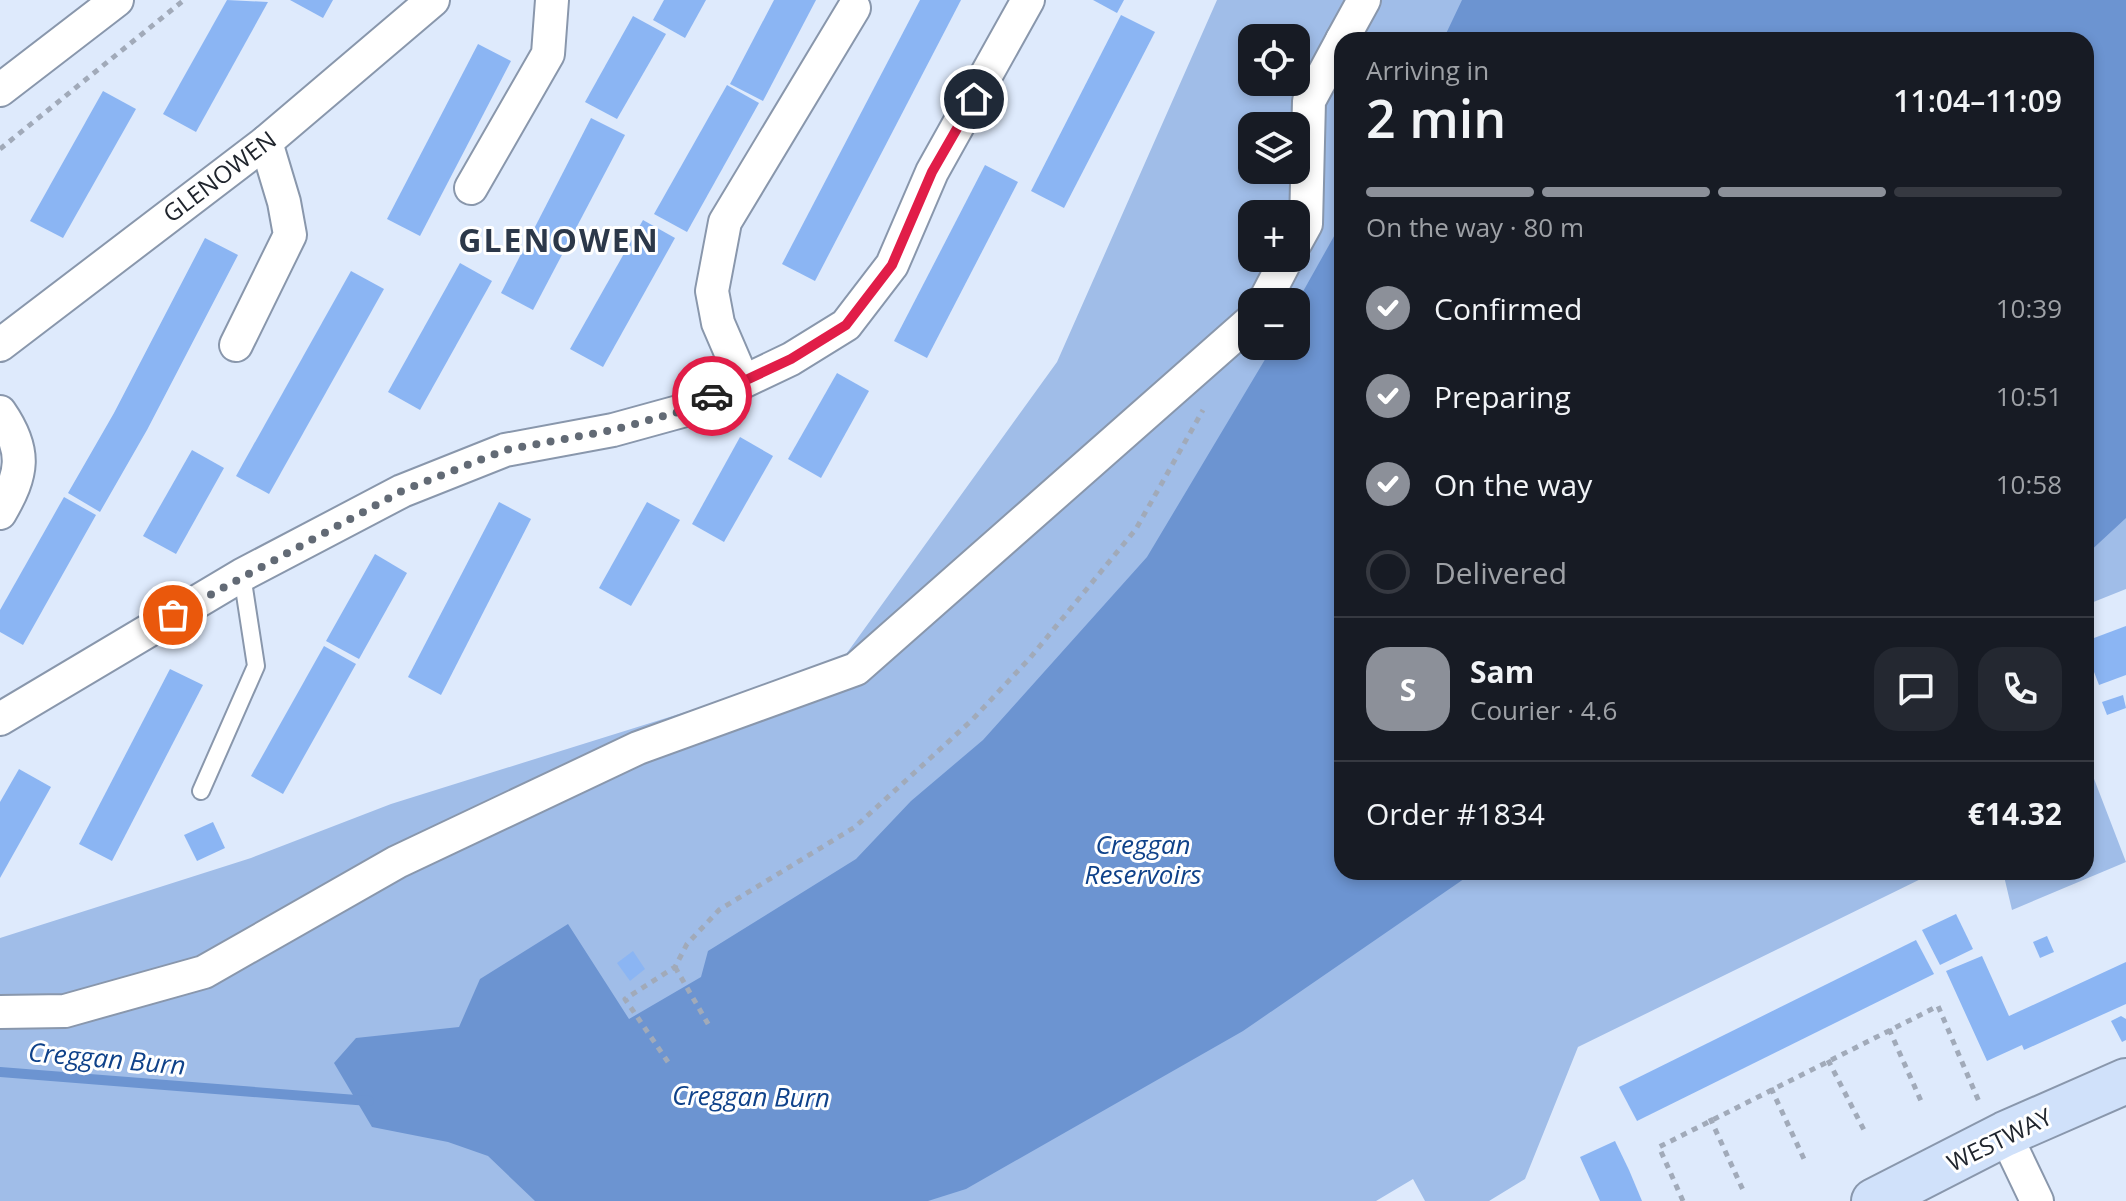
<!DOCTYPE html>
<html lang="en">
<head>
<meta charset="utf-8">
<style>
  :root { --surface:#171b24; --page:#242831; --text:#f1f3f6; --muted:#9ea1a6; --line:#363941; --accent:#8c9099 }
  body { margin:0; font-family:"Open Sans",sans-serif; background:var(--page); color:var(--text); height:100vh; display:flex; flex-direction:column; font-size:30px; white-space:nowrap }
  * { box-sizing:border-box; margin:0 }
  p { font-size:26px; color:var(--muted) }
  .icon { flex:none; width:44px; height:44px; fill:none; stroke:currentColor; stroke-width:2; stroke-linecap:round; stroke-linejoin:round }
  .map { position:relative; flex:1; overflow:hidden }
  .panel { position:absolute; left:1334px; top:32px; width:760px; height:848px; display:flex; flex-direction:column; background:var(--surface); border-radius:24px; box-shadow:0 4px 12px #0003 }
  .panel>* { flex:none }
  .buttons { position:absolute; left:1238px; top:24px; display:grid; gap:16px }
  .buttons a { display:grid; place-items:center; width:72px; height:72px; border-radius:16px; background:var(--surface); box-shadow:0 4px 12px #0003; font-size:40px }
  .pin { position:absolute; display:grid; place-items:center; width:68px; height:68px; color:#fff; margin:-34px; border:4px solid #fff; border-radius:50%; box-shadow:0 2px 8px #0007 }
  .courier { position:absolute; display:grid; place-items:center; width:80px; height:80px; margin:-40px; border:6px solid #e11d48; border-radius:50%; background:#fff; color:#222; box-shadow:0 2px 10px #0007 }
  .headline em { font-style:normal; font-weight:600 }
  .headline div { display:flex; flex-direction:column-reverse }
  .headline { display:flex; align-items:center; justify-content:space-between; height:136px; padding:0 32px }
  h1 { font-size:52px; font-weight:600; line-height:60px }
  .bar { display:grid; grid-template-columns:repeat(4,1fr); gap:12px 8px; align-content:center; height:96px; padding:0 32px }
  .bar i { height:10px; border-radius:6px; background:var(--line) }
  .bar .active { background:var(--accent) }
  .bar p { grid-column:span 4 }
  .line { display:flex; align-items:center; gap:20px; padding:0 32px; border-top:2px solid var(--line) }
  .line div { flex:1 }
  .round { display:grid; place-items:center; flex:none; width:84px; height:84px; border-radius:24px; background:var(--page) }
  ol { padding:0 32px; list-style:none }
  li { display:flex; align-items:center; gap:24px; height:88px }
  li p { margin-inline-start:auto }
  li .icon { padding:8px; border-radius:50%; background:var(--accent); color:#fff; stroke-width:4 }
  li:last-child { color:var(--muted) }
  li i { width:44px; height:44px; border:4px solid var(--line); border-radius:50% }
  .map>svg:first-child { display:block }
</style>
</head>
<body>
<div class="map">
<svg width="2126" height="1201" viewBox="0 0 2126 1201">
  <rect width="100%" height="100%" fill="#deeafc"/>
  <!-- green -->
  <g fill="#a0bde8" fill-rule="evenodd">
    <path d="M1217 0H2126V589L2086 605V40H1342V872H1935L1578 1047 1525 1179 1489 1201H1425L1413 1179 1376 1201H0V938L251 858 391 804 839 664 1057 362ZM1252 38H1296V82H1252ZM1252 126H1296V170H1252ZM1252 214H1296V258H1252ZM1252 302H1296V346H1252Z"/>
    <path d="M2086 758 2126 862 2012 910 2003 872H2086Z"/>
  </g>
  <!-- water -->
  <g fill="#6c94d1">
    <path d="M1462 0H2126V518L2086 555V40H1443Z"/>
    <path d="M1342 222V872H1474L1243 1031 966 1189 928 1201H535L488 1156 448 1142 372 1127 334 1063 356 1038 459 1027 480 979 568 924 629 1019 701 977 708 951 856 859 911 801 983 740 1147 557 1273 346H1296V304Z"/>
  </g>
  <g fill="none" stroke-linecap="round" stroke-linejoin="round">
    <!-- stream -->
    <path stroke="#6c94d1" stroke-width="10" d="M0 1072 369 1101"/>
  </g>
  <!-- building -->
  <g fill="#8bb5f3">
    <path d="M227 0 268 2 196 132 163 114Z"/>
    <path d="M290 0H333L323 18Z"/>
    <path d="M664 0H706L685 38 653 20Z"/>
    <path d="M774 0H816L763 101 730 84Z"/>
    <path d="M920 0H961L815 281 782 264Z"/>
    <path d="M1093 0H1124L1117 13Z"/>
    <path d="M1121 15 1155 32 1064 208 1031 191Z"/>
    <path d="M633 16 666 34 617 119 585 102Z"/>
    <path d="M478 44 511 61 420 236 387 219Z"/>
    <path d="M727 85 759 103 687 232 654 214Z"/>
    <path d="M103 91 136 109 63 238 30 221Z"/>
    <path d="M591 118 625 135 533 310 501 293Z"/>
    <path d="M985 165 1018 182 927 358 894 341Z"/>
    <path d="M643 220 675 238 603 367 570 349Z"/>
    <path d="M205 238 238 255 147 430 100 512 68 493 114 413Z"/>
    <path d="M460 263 492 281 420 410 388 392Z"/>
    <path d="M351 271 384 289 269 494 236 476Z"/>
    <path d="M837 373 869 391 821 478 788 459Z"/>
    <path d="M740 437 773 456 724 542 692 524Z"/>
    <path d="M192 450 224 468 176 554 143 536Z"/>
    <path d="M64 497 96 515 23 645 0 632V610Z"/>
    <path d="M499 502 531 519 441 695 408 677Z"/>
    <path d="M647 502 680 520 631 606 599 588Z"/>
    <path d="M375 554 407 573 359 659 326 641Z"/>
    <path d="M2126 626V675L2099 685 2086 651V641Z"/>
    <path d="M324 646 356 664 283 794 251 776Z"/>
    <path d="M170 669 203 685 112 861 79 844Z"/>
    <path d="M2123 695 2126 708 2107 715 2102 702Z"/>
    <path d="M19 769 51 787 0 878V802Z"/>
    <path d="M213 822 225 848 197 861 184 835Z"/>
    <path d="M1956 914 1973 949 1940 965 1922 930Z"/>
    <path d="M2047 936 2054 952 2040 958 2033 942Z"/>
    <path d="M1916 940 1934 974 1637 1121 1619 1087Z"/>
    <path d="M633 951 645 969 630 981 617 963Z"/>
    <path d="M1982 956 2009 1016 2126 962V1004L2024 1050 2022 1045 1987 1061 1946 971Z"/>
    <path d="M2121 1016 2126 1019V1040L2122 1042 2111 1021Z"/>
    <path d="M1615 1141 1629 1170 1642 1201H1600L1580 1157Z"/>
  </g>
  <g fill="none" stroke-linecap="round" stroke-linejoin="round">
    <!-- lane casing -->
    <g stroke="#8997ac" stroke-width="20">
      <path id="lane" d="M201 791 256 666 242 575"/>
    </g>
    <!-- street casing -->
    <g stroke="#8997ac" stroke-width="36">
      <g id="street">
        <path d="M1342 40 1364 0"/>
        <path d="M0 90 117 0"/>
        <path d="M471 188 548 54 552 0"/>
        <path d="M1296 242 1306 224 1309 101 1342 40"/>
        <path d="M1264 302 1287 258"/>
        <path d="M0 345 266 142 433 0"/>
        <path d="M236 345 290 235 284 202 266 142"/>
        <path d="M743 381 718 323 712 291 725 222 854 8"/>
        <path d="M0 412C27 451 23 474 0 513"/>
        <path d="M0 719 242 575 402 491 505 450 613 430 682 411 791 359 846 325 892 265 932 172 1028 0"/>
        <path d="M0 1012 65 1011 204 972 397 862 638 748 856 669 1252 320"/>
        <path d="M2005 1134 2037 1201"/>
      </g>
    </g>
    <!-- secondary casing -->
    <g stroke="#8997ac" stroke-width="48">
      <path id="secondary" d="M1874 1201 2005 1134 2126 1081"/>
    </g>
    <!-- path -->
    <g stroke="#a1aab9" stroke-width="5" stroke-dasharray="6 6" stroke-linecap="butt">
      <path d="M0 149 184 0"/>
      <path d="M675 967 711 1029"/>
      <path d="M1889 1029 1921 1101"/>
      <path d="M1828 1060 1864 1130"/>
      <path d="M668 1062 625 999 675 967 687 944 719 910 855 827 972 720 1030 658 1136 529 1203 410"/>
      <path d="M1771 1088 1804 1159"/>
      <path d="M1710 1118 1743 1190"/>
      <path d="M1683 1201 1659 1147 1938 1006 1980 1104"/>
    </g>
    <!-- lane -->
    <use href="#lane" stroke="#fff" stroke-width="16"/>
    <!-- street -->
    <use href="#street" stroke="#fff" stroke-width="32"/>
    <!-- secondary -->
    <use href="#secondary" stroke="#d0e1fa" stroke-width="44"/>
  </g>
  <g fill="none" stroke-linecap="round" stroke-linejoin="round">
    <!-- done -->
    <path stroke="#626a75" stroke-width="8" stroke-dasharray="0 14.4" d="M173 615 402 491 505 450 613 430 682 411 712 396"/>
    <!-- route -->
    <path stroke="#e11d48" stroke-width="10" d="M712 396 791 359 846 325 892 265 932 172 974 99"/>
  </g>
  <g text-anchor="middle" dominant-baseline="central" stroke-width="6" stroke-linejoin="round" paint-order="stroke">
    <!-- street labels -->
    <g font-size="24" fill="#20252d" stroke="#fff">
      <text transform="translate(219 176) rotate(-37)">GLENOWEN</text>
      <text transform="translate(1999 1139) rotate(-26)">WESTWAY</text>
    </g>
    <!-- water labels -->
    <g font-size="26" font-style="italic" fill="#0f428a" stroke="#fff">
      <text x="1143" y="844">Creggan<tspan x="1143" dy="30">Reservoirs</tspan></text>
      <text transform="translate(107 1058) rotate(5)">Creggan Burn</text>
      <text transform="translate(751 1096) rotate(1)">Creggan Burn</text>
    </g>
    <!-- district labels -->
    <g font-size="32" font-weight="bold" letter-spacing="2" fill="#2c3849" stroke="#fff">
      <text x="559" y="239">GLENOWEN</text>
    </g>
  </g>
</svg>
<div class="buttons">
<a><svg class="icon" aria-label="locate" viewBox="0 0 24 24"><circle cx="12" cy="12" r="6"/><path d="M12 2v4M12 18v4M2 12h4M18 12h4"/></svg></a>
<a><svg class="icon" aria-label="layers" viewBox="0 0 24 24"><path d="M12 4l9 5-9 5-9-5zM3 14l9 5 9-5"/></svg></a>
<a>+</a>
<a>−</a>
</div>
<div class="pin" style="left:173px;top:615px;background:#ea580c"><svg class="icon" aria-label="bag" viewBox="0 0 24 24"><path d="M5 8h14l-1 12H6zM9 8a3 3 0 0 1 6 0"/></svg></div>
<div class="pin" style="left:974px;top:99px;background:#1f2937"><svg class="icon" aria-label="home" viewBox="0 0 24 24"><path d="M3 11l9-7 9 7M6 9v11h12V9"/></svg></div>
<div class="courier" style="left:712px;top:396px"><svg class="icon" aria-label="car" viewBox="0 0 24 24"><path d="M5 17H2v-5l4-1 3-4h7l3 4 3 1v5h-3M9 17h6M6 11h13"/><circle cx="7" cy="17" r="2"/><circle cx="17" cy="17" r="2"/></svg></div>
<section class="panel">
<div class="headline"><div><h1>2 min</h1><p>Arriving in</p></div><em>11:04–11:09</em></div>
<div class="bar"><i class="active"></i><i class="active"></i><i class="active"></i><i></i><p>On the way · 80 m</p></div>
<ol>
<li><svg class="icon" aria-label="check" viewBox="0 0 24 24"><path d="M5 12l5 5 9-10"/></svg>Confirmed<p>10:39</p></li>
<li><svg class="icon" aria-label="check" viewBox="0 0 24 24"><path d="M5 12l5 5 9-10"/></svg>Preparing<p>10:51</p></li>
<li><svg class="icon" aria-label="check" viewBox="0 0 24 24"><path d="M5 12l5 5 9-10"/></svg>On the way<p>10:58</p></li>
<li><i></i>Delivered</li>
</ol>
<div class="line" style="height:144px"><b class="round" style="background:var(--accent);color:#fff">S</b><div><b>Sam</b><p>Courier · 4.6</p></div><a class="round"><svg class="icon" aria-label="chat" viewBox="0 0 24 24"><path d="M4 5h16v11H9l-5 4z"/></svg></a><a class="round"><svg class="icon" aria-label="phone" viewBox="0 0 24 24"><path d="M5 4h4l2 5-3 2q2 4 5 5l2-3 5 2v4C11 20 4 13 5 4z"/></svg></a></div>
<div class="line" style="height:104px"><div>Order #1834</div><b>€14.32</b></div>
</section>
</div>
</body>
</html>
